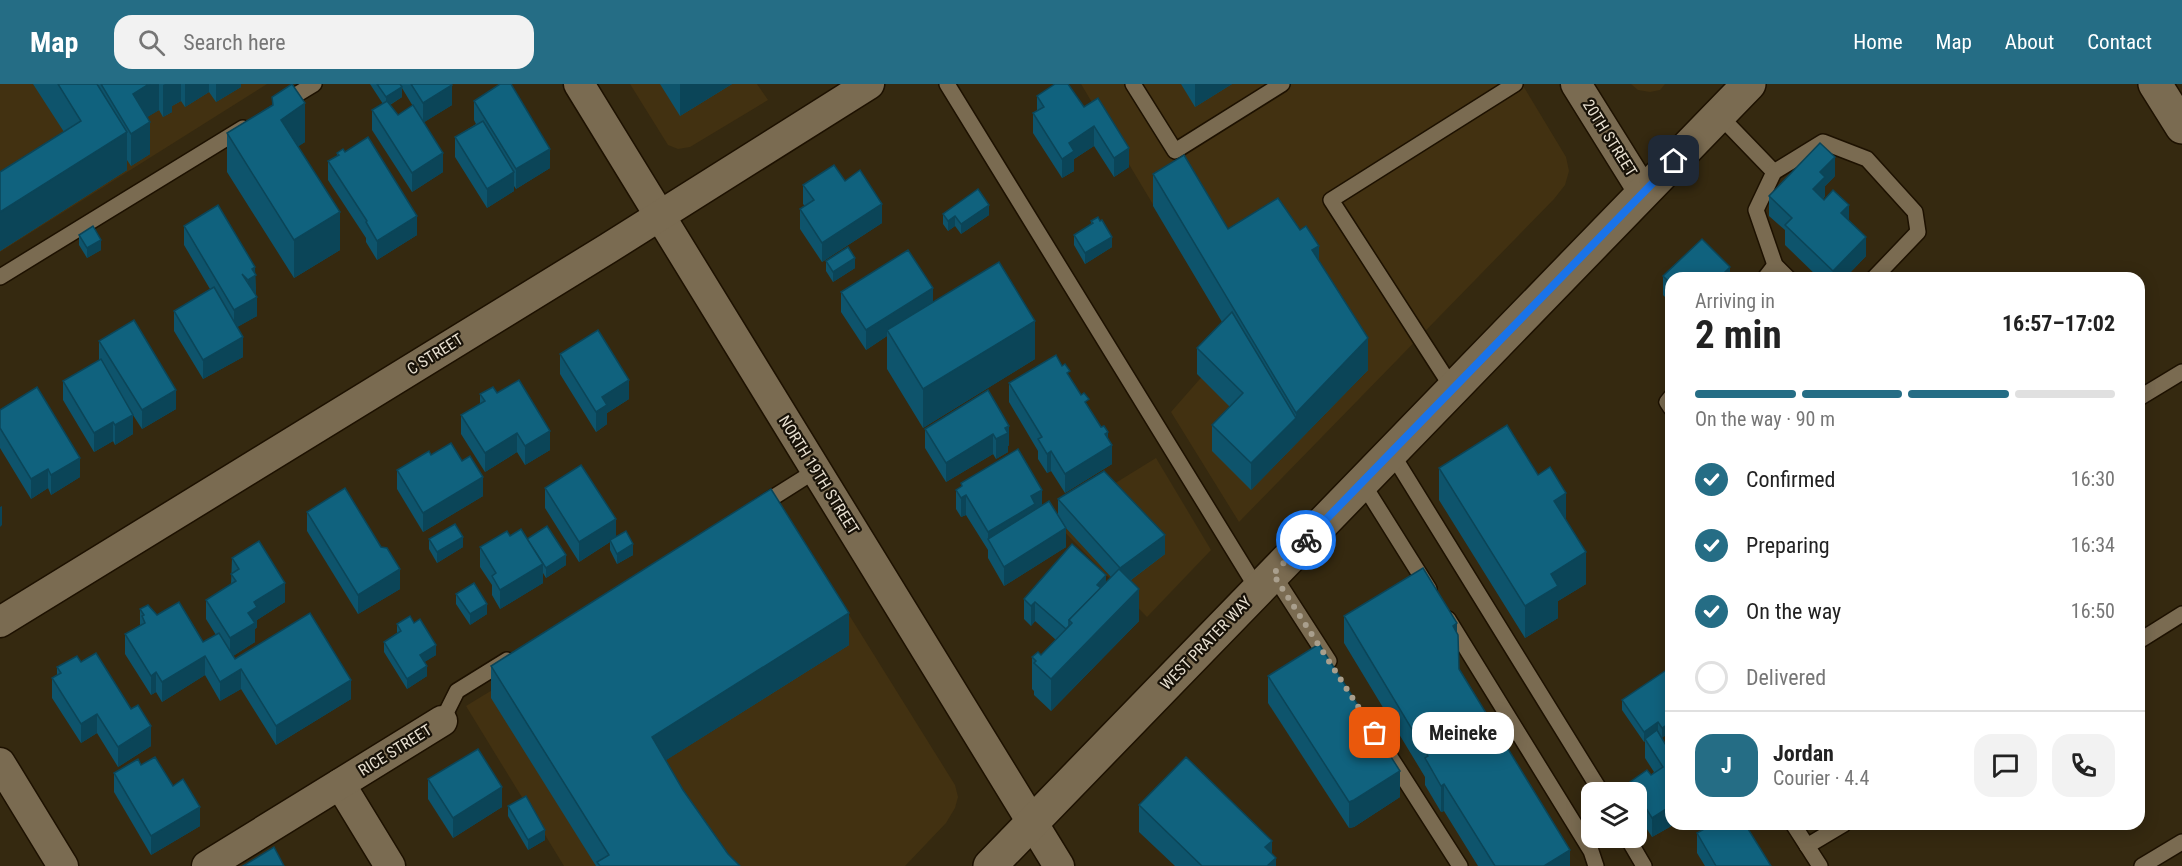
<!DOCTYPE html>
<html lang="en">
<head>
<meta charset="utf-8">
<style>
  :root { --surface:#fff; --page:#f2f2f2; --text:#222; --muted:#767676; --line:#e0e0e0; --accent:#256d85 }
  body { margin:0; font-family:"Roboto Condensed",sans-serif; background:var(--page); color:var(--text); height:100vh; display:flex; flex-direction:column; font-size:22px; white-space:nowrap }
  * { box-sizing:border-box; margin:0 }
  p { font-size:20px; color:var(--muted) }
  .icon { flex:none; width:33px; height:33px; fill:none; stroke:currentColor; stroke-width:2; stroke-linecap:round; stroke-linejoin:round }
  .map { position:relative; flex:1; overflow:hidden }
  .side { position:absolute; left:1665px; top:188px; width:480px; height:558px; display:flex; flex-direction:column; background:var(--surface); border-radius:18px; box-shadow:0 3px 15px #0003 }
  .side>* { flex:none }
  .tools { position:absolute; left:1581px; top:698px; display:grid; gap:12px }
  .tools a { display:grid; place-items:center; width:66px; height:66px; border-radius:12px; background:var(--surface); box-shadow:0 3px 15px #0003; font-size:30px }
  .pin { position:absolute; display:grid; place-items:center; width:51px; height:51px; color:#fff; margin:-26px; border-radius:12px; box-shadow:0 3px 9px #0006 }
  .courier { position:absolute; display:grid; place-items:center; width:60px; height:60px; margin:-30px; border:4px solid #1a73e8; border-radius:50%; background:#fff; color:#222; box-shadow:0 2px 8px #0007 }
  .bubble { position:absolute; height:42px; border-radius:18px; background:var(--surface); box-shadow:0 3px 15px #0003; font-size:20px; font-weight:700; line-height:42px; text-align:center }
  .summary em { font-style:normal; font-weight:700 }
  .summary div { display:flex; flex-direction:column-reverse }
  .summary { display:flex; align-items:center; justify-content:space-between; height:102px; padding:0 30px }
  h1 { font-size:39px; font-weight:700; line-height:45px }
  .bar { display:grid; grid-template-columns:repeat(4,1fr); gap:9px 6px; align-content:center; height:72px; padding:0 30px }
  .bar i { height:8px; border-radius:4px; background:var(--line) }
  .bar .on { background:var(--accent) }
  .bar p { grid-column:span 4 }
  .line { display:flex; align-items:center; gap:15px; padding:0 30px; border-top:2px solid var(--line) }
  .line div { flex:1 }
  .round { display:grid; place-items:center; flex:none; width:63px; height:63px; border-radius:18px; background:var(--page) }
  ol { padding:0 30px; list-style:none }
  li { display:flex; align-items:center; gap:18px; height:66px }
  li p { margin-inline-start:auto }
  li .icon { padding:6px; border-radius:50%; background:var(--accent); color:#fff; stroke-width:4 }
  li:last-child { color:var(--muted) }
  li i { width:33px; height:33px; border:3px solid var(--line); border-radius:50% }
  header { display:flex; align-items:center; gap:36px; box-sizing:border-box; height:84px; padding:0 30px; background:var(--accent); color:#fff }
  header strong { font-size:28px }
  nav { display:flex; gap:33px; margin-inline-start:auto; font-size:21px }
  .search { width:420px; height:54px; background:var(--page); display:flex; align-items:center; gap:15px; box-sizing:border-box; padding:0 21px; border-radius:18px; color:var(--muted); font-size:22px }
  .map>svg:first-child { display:block }
</style>
</head>
<body>
<header>
<strong>Map</strong>
<div class="search"><svg class="icon" aria-label="search" viewBox="0 0 24 24"><circle cx="10" cy="10" r="6"/><path d="M15 15l6 6"/></svg>Search here</div>
<nav><a>Home</a><a>Map</a><a>About</a><a>Contact</a></nav>
</header>
<div class="map">
<svg width="2182" height="782" viewBox="0 0 2182 782">
  <rect width="100%" height="100%" fill="#352910"/>
  <!-- built -->
  <g fill="#423111">
    <path d="M0 0H267L0 168Z"/>
    <path d="M630 0H757L768 16 690 63 678 65 668 61Z"/>
    <path d="M1081 0H1522L1566 73 1569 87 1565 101 1554 115 1239 438 1171 328 1234 256Z"/>
    <path d="M1631 0H1665L1660 6 1650 8 1638 6Z"/>
    <path d="M1156 374 1211 466 1147 533 1054 437Z"/>
    <path d="M785 428 955 701 958 713 955 724 946 739 905 782H564L466 622Z"/>
  </g>
  <g fill="none" stroke-linecap="round" stroke-linejoin="round">
    <!-- service casing -->
    <g stroke="#1d1100" stroke-width="18">
      <g id="service">
        <path d="M947 0 1258 506"/>
        <path d="M1133 0 1175 67 1282 0"/>
        <path d="M281 20 314 0"/>
        <path d="M1719 31 1774 88"/>
        <path d="M0 193 243 44"/>
        <path d="M1765 194 1775 181"/>
        <path d="M1788 194 1775 181 1756 126 1774 88 1823 58 1867 75 1915 128 1918 148 1874 194"/>
        <path d="M1453 305 1331 116 1515 0"/>
        <path d="M1671 313 1667 318 1671 324"/>
        <path d="M2139 314 2182 288"/>
        <path d="M1391 368 1601 708"/>
        <path d="M1362 398 1429 505"/>
        <path d="M758 423 815 387"/>
        <path d="M1273 490 1329 577"/>
        <path d="M1448 535 1591 767 1596 782"/>
        <path d="M2139 557 2182 530"/>
        <path d="M442 637 457 607 507 576"/>
        <path d="M1389 671 1460 782"/>
        <path d="M1793 740 1820 782"/>
        <path d="M1627 753 1644 782"/>
        <path d="M1807 762 1844 740"/>
        <path d="M2142 782 2182 758"/>
      </g>
    </g>
    <!-- minor casing -->
    <g stroke="#1d1100" stroke-width="33">
      <g id="minor">
        <path d="M579 0 1059 782"/>
        <path d="M1576 0 1644 109"/>
        <path d="M0 538 607 165 869 0"/>
        <path d="M0 679 63 782"/>
        <path d="M340 700 390 782"/>
        <path d="M207 782 442 637"/>
      </g>
    </g>
    <!-- tertiary casing -->
    <g stroke="#1d1100" stroke-width="36">
      <path id="tertiary" d="M2155 0 2182 43"/>
    </g>
    <!-- secondary casing -->
    <g stroke="#1d1100" stroke-width="36">
      <path id="secondary" d="M990 782 1749 0"/>
    </g>
    <!-- service -->
    <use href="#service" stroke="#7a6b51" stroke-width="15"/>
    <!-- minor -->
    <use href="#minor" stroke="#7a6b51" stroke-width="30"/>
    <!-- tertiary -->
    <use href="#tertiary" stroke="#7a6b51" stroke-width="33"/>
    <!-- secondary -->
    <use href="#secondary" stroke="#7a6b51" stroke-width="33"/>
  </g>
  <!-- wall -->
  <g fill="#0e546c" fill-rule="evenodd">
    <path d="M33 0H241V3L216 18 209 8 185 23 181 17 172 22V28L163 33 159 26 147 33 150 70 131 82 127 76V86L0 167V88L64 48Z"/>
    <path d="M370 0H451L452 21 424 38 443 88 412 108 372 46V26L383 20ZM402 4 414 24 398 31 390 21 402 13Z"/>
    <path d="M660 0H732L680 32Z"/>
    <path d="M1181 0H1232L1195 23Z"/>
    <path d="M1037 12 1084 23 1129 83 1114 93 1094 62 1074 75V87L1062 94 1033 49V29L1037 27Z"/>
    <path d="M272 13 305 58 298 62 340 166 294 194 227 88V49L272 21Z"/>
    <path d="M474 17 550 84 516 105 514 102V107L487 124 455 73V53L476 40 474 36Z"/>
    <path d="M337 69 417 151 377 176 366 158V154L328 96V77L337 72Z"/>
    <path d="M1153 90 1228 145 1319 177 1368 286 1251 406 1212 367V341L1230 323 1197 290V264L1222 238 1153 122Z"/>
    <path d="M1835 92 1825 102V112L1823 115 1849 136 1866 172 1845 194H1819L1785 161V146L1769 132V112Z"/>
    <path d="M845 97 882 139 822 178 800 145V125L805 122 803 120V101Z"/>
    <path d="M943 130 989 131 961 150 955 142 948 147 943 140Z"/>
    <path d="M1091 137 1112 163 1085 180 1074 161V151L1091 140Z"/>
    <path d="M184 142 255 190 257 232 237 243 243 273 203 295 174 247V227L210 205 184 161Z"/>
    <path d="M79 151 101 166 87 174 79 161Z"/>
    <path d="M826 177 855 184 833 198 826 187Z"/>
    <path d="M1663 192 1730 194H1671V219L1663 211Z"/>
    <path d="M841 208 933 219 1035 275 923 344 887 285V252L866 266 841 228Z"/>
    <path d="M99 257 176 325 142 345 133 331V350L115 361 113 357 94 368 63 316V297L99 276Z"/>
    <path d="M560 270 629 315 607 329V340L596 348 560 290Z"/>
    <path d="M1070 293 1108 354 1112 380 1065 409 1051 387 1047 389 1038 375V367L1009 318V299Z"/>
    <path d="M988 306 1009 361 1008 362V368L996 375 993 370 946 398 925 364V345Z"/>
    <path d="M497 309 550 366 525 381 517 368 485 388 461 350V331L480 320V310Z"/>
    <path d="M0 326 80 393 51 411 48 404 31 415 0 364Z"/>
    <path d="M431 371 483 412 423 448 397 405V386Z"/>
    <path d="M1439 384 1566 437 1586 500 1558 517V534L1525 554 1439 416Z"/>
    <path d="M961 399 1042 421 1058 431V415L1165 470 1131 496 1139 537 1051 627 1034 611V607L1032 605V573L1041 571 1056 556 1035 537 1031 542 1024 535V515L1106 499 1111 493 1065 443 1066 463 1004 502 988 474V466L966 431 961 433 956 425V406L961 403Z"/>
    <path d="M545 404 616 453 633 471 617 480 610 466V458L579 478 545 424Z"/>
    <path d="M307 428 381 463 400 505 358 530 307 447Z"/>
    <path d="M510 452 527 455 566 481 546 494 543 489V499L500 525 492 511V501L480 483V463Z"/>
    <path d="M429 455 463 463 437 479 429 465Z"/>
    <path d="M232 474 285 518 257 536V543L255 545V558L233 572 235 575 351 615 276 661 241 605 220 617 205 591 162 618 156 608 151 611 125 570V550L140 541V525L157 531 203 558 216 551 206 535V516L231 501Z"/>
    <path d="M456 510 487 530 470 541 456 520Z"/>
    <path d="M1344 532 1457 550 1459 585 1570 782H1478L1444 727 1441 728 1425 701V693L1344 559Z"/>
    <path d="M397 540 436 571 424 578 427 592 407 605 384 568V558L397 549Z"/>
    <path d="M849 561 666 676 683 706 728 770 740 782H596L491 614V582Z"/>
    <path d="M81 578 151 662 118 683 97 649 81 659 52 614V594L57 591V583Z"/>
    <path d="M1668 585 1662 654 1658 648 1671 740H1675L1652 753 1636 728V708H1630V698L1651 691 1654 688 1645 674V657L1644 658 1622 626V616Z"/>
    <path d="M1268 592 1400 713 1354 743 1349 744 1268 619Z"/>
    <path d="M141 681 173 702 200 742 151 771 114 708V689Z"/>
    <path d="M428 695 502 723 453 754 428 715Z"/>
    <path d="M1139 721 1272 770 1276 782H1175L1139 748Z"/>
    <path d="M508 722 545 756 528 766 508 732Z"/>
    <path d="M1697 749 1771 782H1705L1697 769Z"/>
  </g>
  <!-- shaded-wall -->
  <g fill="#0b4558">
    <path d="M149 0H159V26L133 42V10Z"/>
    <path d="M165 0H181V17L172 22V28L163 33V1Z"/>
    <path d="M185 0H209V8L185 23Z"/>
    <path d="M216 0H241V3L216 18Z"/>
    <path d="M680 0H732L680 32Z"/>
    <path d="M1195 0H1232L1195 23Z"/>
    <path d="M452 1V21L423 39V19Z"/>
    <path d="M402 3V13L386 23V13Z"/>
    <path d="M305 19V58L281 74V36Z"/>
    <path d="M150 38V70L131 82V50Z"/>
    <path d="M1094 42V62L1074 75V87L1062 94V75L1069 59Z"/>
    <path d="M127 48V86L0 167V128Z"/>
    <path d="M1129 64V83L1114 93V74Z"/>
    <path d="M550 65V84L516 105V85Z"/>
    <path d="M443 69V88L412 108V89Z"/>
    <path d="M1835 73V92L1825 102V112L1813 125V105L1820 88Z"/>
    <path d="M514 88V107L487 124V105Z"/>
    <path d="M882 120V139L822 178V159Z"/>
    <path d="M989 121V131L961 150V140Z"/>
    <path d="M1849 121V140L1841 129Z"/>
    <path d="M340 128V166L294 194V156Z"/>
    <path d="M417 132V151L377 176V157Z"/>
    <path d="M955 132V142L948 147V137Z"/>
    <path d="M1112 153V163L1085 180V169Z"/>
    <path d="M1866 153V172L1845 194H1833V187Z"/>
    <path d="M101 156V166L87 174V164Z"/>
    <path d="M1319 162V194L1312 166Z"/>
    <path d="M855 174V184L833 198V188Z"/>
    <path d="M255 183 256 210 248 215V196L252 185Z"/>
    <path d="M1730 183V194H1719Z"/>
    <path d="M933 204V223L887 246V252L866 266V246Z"/>
    <path d="M257 213V232L234 245V226Z"/>
    <path d="M1035 237V275L923 344V305Z"/>
    <path d="M243 253V273L203 295V276Z"/>
    <path d="M1368 254V286L1251 406V379L1296 334V329Z"/>
    <path d="M629 296V315L607 329V340L596 348V328L602 313Z"/>
    <path d="M176 306V325L142 345V326Z"/>
    <path d="M133 331V350L115 361V341Z"/>
    <path d="M113 338V357L94 368V349Z"/>
    <path d="M1009 342V361L1008 362V368L996 375V355L1005 344Z"/>
    <path d="M550 347V366L525 381V362Z"/>
    <path d="M1108 348V364L1112 361V380L1065 409V390Z"/>
    <path d="M517 349V368L485 388V369Z"/>
    <path d="M993 350V370L946 398V379Z"/>
    <path d="M1051 367V387L1047 389V370Z"/>
    <path d="M80 374V393L51 411V391Z"/>
    <path d="M48 385V404L31 415V395Z"/>
    <path d="M483 393V412L423 448V429Z"/>
    <path d="M1042 406V425L988 456V448L1031 412Z"/>
    <path d="M1566 409V441L1554 417Z"/>
    <path d="M966 411V431L961 433V414Z"/>
    <path d="M2 422V441L0 443V423Z"/>
    <path d="M616 435V454L579 478V458Z"/>
    <path d="M1066 444V463L1004 502V483Z"/>
    <path d="M1165 451V470L1120 504V484Z"/>
    <path d="M463 453V463L437 479V468Z"/>
    <path d="M633 460V471L617 480V470Z"/>
    <path d="M1586 468V500L1558 517V534L1525 554V522L1551 490Z"/>
    <path d="M566 471V481L546 494V484Z"/>
    <path d="M543 480V499L500 525V506Z"/>
    <path d="M400 485V505L358 530V511Z"/>
    <path d="M1106 491V510L1097 501Z"/>
    <path d="M285 499V518L257 536V543L255 545V558L230 574V554L248 529 254 518Z"/>
    <path d="M1139 505V537L1051 627V595Z"/>
    <path d="M1035 518V537L1031 542V522Z"/>
    <path d="M487 520V530L470 541V530Z"/>
    <path d="M849 529V561L652 685V653Z"/>
    <path d="M1457 539V566L1453 542Z"/>
    <path d="M436 561V571L420 581V571Z"/>
    <path d="M205 572V591L162 618V598Z"/>
    <path d="M427 582V592L407 605V595Z"/>
    <path d="M241 585V605L220 617V598Z"/>
    <path d="M156 588V608L151 611V592Z"/>
    <path d="M351 596V615L276 661V642Z"/>
    <path d="M97 630V649L81 659V640Z"/>
    <path d="M1658 638V648L1646 656 1645 655V657L1644 658V648Z"/>
    <path d="M1671 638V648L1662 654V644Z"/>
    <path d="M151 642V662L118 683V663Z"/>
    <path d="M1400 687V713L1354 743 1349 744V718Z"/>
    <path d="M1444 700V727L1441 728V702Z"/>
    <path d="M502 703V723L453 754V734Z"/>
    <path d="M1671 722V740H1675L1652 753V734Z"/>
    <path d="M200 723V742L151 771V752Z"/>
    <path d="M545 746V756L528 766V756Z"/>
    <path d="M1272 757V778L1276 774V782H1265V763Z"/>
    <path d="M1570 766V782H1544Z"/>
  </g>
  <!-- building -->
  <g fill="#10627e" stroke="#0b4558" stroke-width="1.5">
    <path d="M58 0H97L127 48 0 128V88L81 37Z"/>
    <path d="M101 0H149L133 10 150 38 131 50Z"/>
    <path d="M292 0 305 19 281 36 340 128 294 156 227 49 273 21 272 13Z"/>
    <path d="M377 0H400L402 3 386 13Z"/>
    <path d="M411 0H451L452 1 423 19Z"/>
    <path d="M500 0H511L550 65 516 85 474 17Z"/>
    <path d="M1055 0H1068L1084 23 1098 14 1129 64 1114 74 1094 42 1069 59 1074 67 1062 75 1033 29 1044 23 1037 12Z"/>
    <path d="M387 17 398 31 413 21 443 69 412 89 372 26Z"/>
    <path d="M483 37 514 88 487 105 455 53Z"/>
    <path d="M368 53 417 132 377 157 366 138 367 137 328 77 339 71 337 69 343 65 345 68Z"/>
    <path d="M1820 59 1835 73 1820 88 1825 93 1813 105 1824 116 1833 106 1849 121 1841 129 1866 153 1833 187 1785 141 1792 134 1769 112Z"/>
    <path d="M1184 71 1228 145 1278 114 1300 146 1306 142 1319 162 1312 166 1368 254 1296 329 1153 90Z"/>
    <path d="M834 81 845 97 860 86 882 120 822 159 800 125 814 116 803 101Z"/>
    <path d="M978 105 989 121 961 140 955 132 948 137 943 130Z"/>
    <path d="M218 121 255 183 252 185 256 191 248 196 242 190 257 213 234 226 184 142Z"/>
    <path d="M1098 133 1100 137 1102 136 1112 153 1085 169 1074 151 1093 139 1091 137Z"/>
    <path d="M93 142 101 156 87 164 79 151Z"/>
    <path d="M1702 155 1730 183 1719 194H1671V200L1663 192Z"/>
    <path d="M848 163 855 174 833 188 826 177Z"/>
    <path d="M908 166 933 204 866 246 841 208Z"/>
    <path d="M999 178 1035 237 923 305 887 246Z"/>
    <path d="M214 203 243 253 203 276 174 227Z"/>
    <path d="M1232 228 1296 334 1251 379 1212 341 1243 309 1197 264Z"/>
    <path d="M134 236 176 306 142 326 99 257Z"/>
    <path d="M598 246 629 296 602 313 607 321 596 328 560 270Z"/>
    <path d="M1056 271 1062 282 1065 280 1070 287 1067 289 1081 311 1084 309 1089 315 1085 318 1101 343 1104 342 1108 348 1105 350 1112 361 1065 390 1051 367 1047 370 1038 355 1042 353 1009 299Z"/>
    <path d="M101 275 133 331 115 341 113 338 94 349 63 297Z"/>
    <path d="M519 296 550 347 525 362 517 349 485 369 461 331 485 317 480 310 493 303 497 309Z"/>
    <path d="M37 303 80 374 51 391 48 385 31 395 0 344V326Z"/>
    <path d="M988 306 1009 342 1005 344 1008 349 996 355 993 350 946 379 925 345Z"/>
    <path d="M1507 341 1538 391 1550 383 1566 409 1554 417 1586 468 1551 490 1558 502 1525 522 1439 384Z"/>
    <path d="M451 359 462 377 470 372 483 393 423 429 397 386 429 367 431 371Z"/>
    <path d="M1018 365 1042 406 1031 412 1035 420 988 448 966 411 961 414 956 406 962 402 961 399Z"/>
    <path d="M581 381 616 435 579 458 545 404Z"/>
    <path d="M1104 387 1165 451 1120 484 1058 415Z"/>
    <path d="M345 404 381 463 387 464 400 485 358 511 307 428Z"/>
    <path d="M771 405 849 529 652 653 683 706 728 770 740 782H600L597 778 609 771 491 582Z"/>
    <path d="M1049 417 1066 444 1004 483 988 455Z"/>
    <path d="M455 440 463 453 437 468 429 455Z"/>
    <path d="M547 442 566 471 546 484 527 455Z"/>
    <path d="M521 445 543 480 500 506 492 492 496 489 480 463 507 447 510 452Z"/>
    <path d="M626 447 633 460 617 470 610 456Z"/>
    <path d="M259 457 285 499 254 518 257 523 248 529 255 539 230 554 206 516 236 497 231 490 239 485 232 474Z"/>
    <path d="M1072 460 1106 491 1097 501 1101 504 1069 536V542L1066 545 1035 518 1031 522 1024 515Z"/>
    <path d="M1423 484 1457 539 1453 542 1458 551 1459 585 1570 766 1544 782H1495L1444 700 1441 702 1425 674 1428 672 1344 532Z"/>
    <path d="M1119 485 1139 505 1051 595 1034 579 1036 577 1032 573 1038 568 1041 571 1072 539 1069 536Z"/>
    <path d="M474 499 487 520 470 530 456 510Z"/>
    <path d="M179 518 203 558 219 549 235 575 310 529 351 596 276 642 241 585 220 598 205 572 162 598 156 588 151 592 125 550 145 539 142 532 144 531 140 525 148 521 157 531Z"/>
    <path d="M410 532 414 539 420 535 436 561 420 571 427 582 407 595 384 558 401 547 397 540Z"/>
    <path d="M1319 560 1400 687 1354 716 1349 718 1268 592Z"/>
    <path d="M96 569 131 625 138 621 151 642 118 663 97 630 81 640 52 594 61 589 57 583 77 572 81 578Z"/>
    <path d="M1668 585 1671 590V638L1662 644 1658 638 1644 648 1622 616Z"/>
    <path d="M1657 646 1667 663 1671 661V722L1652 734 1630 698 1647 686 1651 691 1663 683 1645 655Z"/>
    <path d="M478 665 502 703 453 734 428 695Z"/>
    <path d="M155 673 173 702 183 695 200 723 151 752 114 689 138 675 141 681Z"/>
    <path d="M1186 673 1272 757 1265 763 1276 774 1267 782H1202L1139 721Z"/>
    <path d="M526 712 545 746 528 756 508 722Z"/>
    <path d="M1713 740H1745L1771 782H1716L1697 749Z"/>
    <path d="M274 763 284 782H243Z"/>
  </g>
  <g fill="none" stroke-linecap="round" stroke-linejoin="round">
    <!-- done -->
    <path stroke="#a99f8d" stroke-width="6" stroke-dasharray="0 10.8" d="M1306 456 1273 490 1375 649"/>
    <!-- route -->
    <path stroke="#1a73e8" stroke-width="8" d="M1306 456 1674 77"/>
  </g>
  <g text-anchor="middle" dominant-baseline="central" stroke-width="4.5" stroke-linejoin="round" paint-order="stroke">
    <!-- street labels -->
    <g font-size="16" fill="#e7dfd0" stroke="#181208">
      <text transform="translate(1610 54) rotate(58)">20TH STREET</text>
      <text transform="translate(435 270) rotate(-32)">C STREET</text>
      <text transform="translate(819 391) rotate(58)">NORTH 19TH STREET</text>
      <text transform="translate(1206 559) rotate(-46)">WEST PRATER WAY</text>
      <text transform="translate(395 666) rotate(-32)">RICE STREET</text>
    </g>
  </g>
</svg>
<div class="tools">
<a><svg class="icon" aria-label="layers" viewBox="0 0 24 24"><path d="M12 4l9 5-9 5-9-5zM3 14l9 5 9-5"/></svg></a>
</div>
<div class="pin" style="left:1375px;top:649px;background:#ea580c"><svg class="icon" aria-label="bag" viewBox="0 0 24 24"><path d="M5 8h14l-1 12H6zM9 8a3 3 0 0 1 6 0"/></svg></div>
<div class="pin" style="left:1674px;top:77px;background:#1f2937"><svg class="icon" aria-label="home" viewBox="0 0 24 24"><path d="M3 11l9-7 9 7M6 9v11h12V9"/></svg></div>
<div class="courier" style="left:1306px;top:456px"><svg class="icon" aria-label="bike" viewBox="0 0 24 24"><circle cx="6" cy="16" r="4"/><circle cx="18" cy="16" r="4"/><path d="M6 16l4-8h5l3 8M10 8l3 8H6M13 5h3"/></svg></div>
<div class="bubble" style="left:1412px;top:628px;width:102px">Meineke</div>
<section class="side">
<div class="summary"><div><h1>2 min</h1><p>Arriving in</p></div><em>16:57–17:02</em></div>
<div class="bar"><i class="on"></i><i class="on"></i><i class="on"></i><i></i><p>On the way · 90 m</p></div>
<ol>
<li><svg class="icon" aria-label="check" viewBox="0 0 24 24"><path d="M5 12l5 5 9-10"/></svg>Confirmed<p>16:30</p></li>
<li><svg class="icon" aria-label="check" viewBox="0 0 24 24"><path d="M5 12l5 5 9-10"/></svg>Preparing<p>16:34</p></li>
<li><svg class="icon" aria-label="check" viewBox="0 0 24 24"><path d="M5 12l5 5 9-10"/></svg>On the way<p>16:50</p></li>
<li><i></i>Delivered</li>
</ol>
<div class="line" style="height:108px"><b class="round" style="background:var(--accent);color:#fff">J</b><div><b>Jordan</b><p>Courier · 4.4</p></div><a class="round"><svg class="icon" aria-label="chat" viewBox="0 0 24 24"><path d="M4 5h16v11H9l-5 4z"/></svg></a><a class="round"><svg class="icon" aria-label="phone" viewBox="0 0 24 24"><path d="M5 4h4l2 5-3 2q2 4 5 5l2-3 5 2v4C11 20 4 13 5 4z"/></svg></a></div>
</section>
</div>
</body>
</html>
